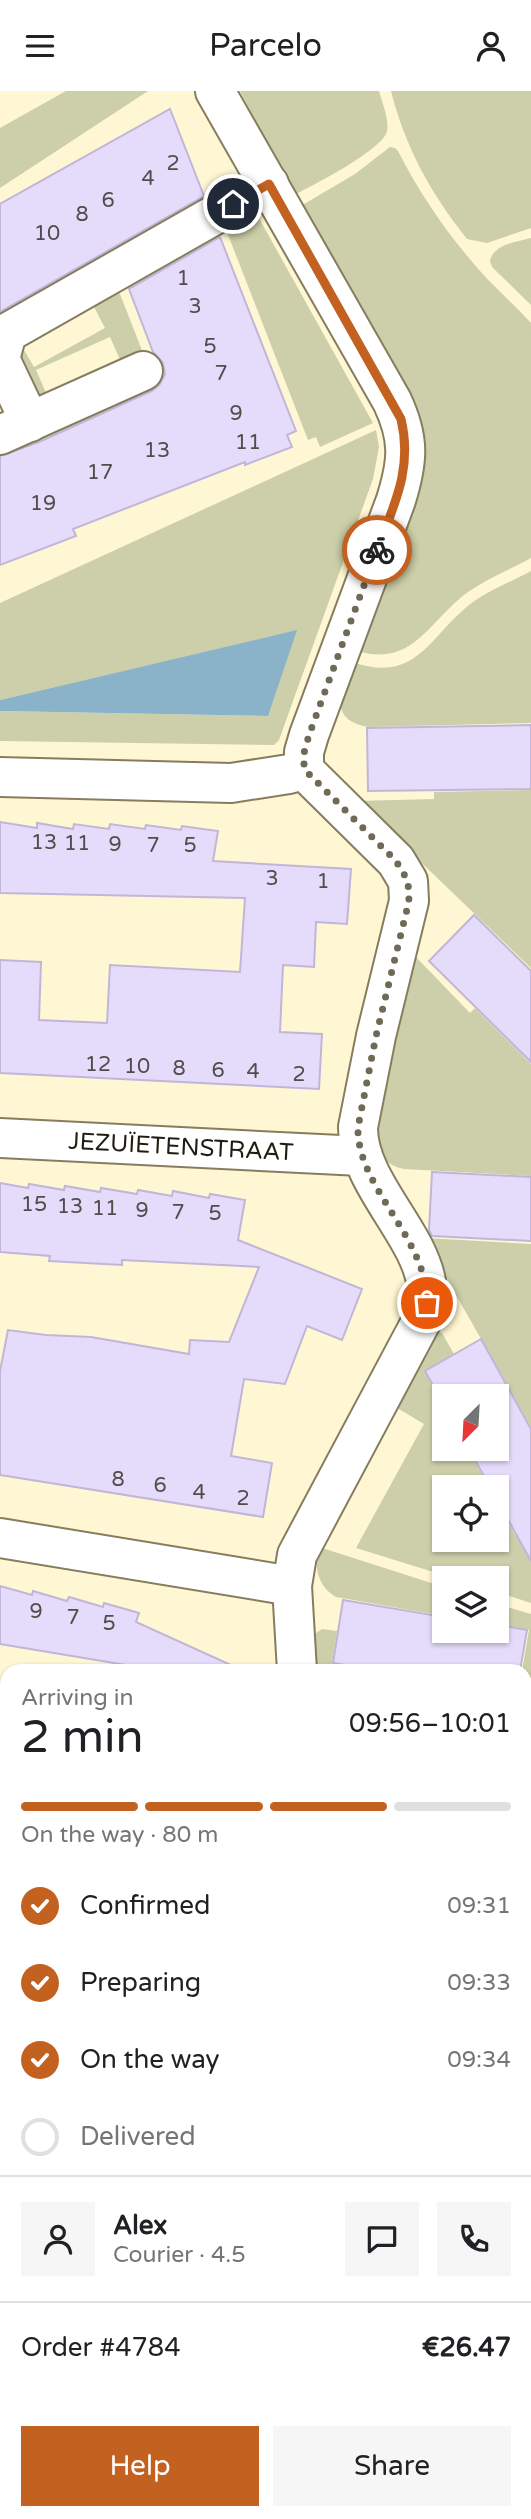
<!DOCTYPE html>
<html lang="en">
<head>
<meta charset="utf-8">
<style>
  :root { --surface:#fff; --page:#f6f6f6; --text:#202124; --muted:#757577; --line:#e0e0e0; --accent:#c26120 }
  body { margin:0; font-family:"Varela Round",sans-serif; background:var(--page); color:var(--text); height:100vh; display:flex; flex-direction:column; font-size:26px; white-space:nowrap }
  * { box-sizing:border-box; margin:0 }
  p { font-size:23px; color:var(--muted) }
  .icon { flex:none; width:38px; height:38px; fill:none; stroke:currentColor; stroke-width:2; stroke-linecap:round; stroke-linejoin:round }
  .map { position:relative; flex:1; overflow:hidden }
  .sheet { position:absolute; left:0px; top:1573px; width:532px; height:856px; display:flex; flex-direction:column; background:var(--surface); border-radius:21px 21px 0 0; box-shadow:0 2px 5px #0004 }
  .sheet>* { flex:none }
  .needle { width:46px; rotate:204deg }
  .fabs { position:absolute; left:432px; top:1293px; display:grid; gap:14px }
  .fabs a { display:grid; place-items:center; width:77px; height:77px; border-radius:0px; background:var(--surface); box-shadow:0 2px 5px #0004; font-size:35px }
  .pin { position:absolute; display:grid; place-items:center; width:60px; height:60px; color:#fff; margin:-30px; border:4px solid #fff; border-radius:50%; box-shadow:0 2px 7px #0007 }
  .courier { position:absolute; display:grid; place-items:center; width:70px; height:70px; margin:-35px; border:5px solid #c26120; border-radius:50%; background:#fff; color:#222; box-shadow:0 2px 9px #0007 }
  .head em { font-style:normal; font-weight:600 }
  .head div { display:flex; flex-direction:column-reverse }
  .head { display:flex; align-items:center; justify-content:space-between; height:119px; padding:0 21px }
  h1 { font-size:46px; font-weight:600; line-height:52px }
  .bar { display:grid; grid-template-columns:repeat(4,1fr); gap:10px 7px; align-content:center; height:84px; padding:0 21px }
  .bar i { height:9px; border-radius:5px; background:var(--line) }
  .bar .current { background:var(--accent) }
  .bar p { grid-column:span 4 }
  .line { display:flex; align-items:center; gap:18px; padding:0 21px; border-top:2px solid var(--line) }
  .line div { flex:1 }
  .round { display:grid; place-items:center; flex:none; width:74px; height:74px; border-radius:0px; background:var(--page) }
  ol { padding:0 21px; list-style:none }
  li { display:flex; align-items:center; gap:21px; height:77px }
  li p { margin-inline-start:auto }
  li .icon { padding:7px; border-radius:50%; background:var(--accent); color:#fff; stroke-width:4 }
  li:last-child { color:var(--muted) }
  li i { width:38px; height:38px; border:4px solid var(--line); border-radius:50% }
  .primary-button { display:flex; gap:14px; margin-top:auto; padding:14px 21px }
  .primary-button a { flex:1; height:80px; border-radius:0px; background:var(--accent); color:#fff; font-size:28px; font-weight:600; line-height:80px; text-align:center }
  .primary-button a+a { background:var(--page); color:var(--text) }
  header { display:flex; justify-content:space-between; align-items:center; height:91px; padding:0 21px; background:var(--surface); font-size:32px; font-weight:600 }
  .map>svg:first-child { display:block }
</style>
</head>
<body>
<header><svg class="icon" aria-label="menu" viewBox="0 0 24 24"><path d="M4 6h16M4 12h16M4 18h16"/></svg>Parcelo<svg class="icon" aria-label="person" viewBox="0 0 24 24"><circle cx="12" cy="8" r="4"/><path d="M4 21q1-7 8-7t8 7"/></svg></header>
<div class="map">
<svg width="531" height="2428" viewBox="0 0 531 2428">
  <rect width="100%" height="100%" fill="#fff7d3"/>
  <!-- green -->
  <g fill="#cccfa9">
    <path d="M66 0H148L0 97V37Z"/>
    <path d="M240 0H379C382 11 391 32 386 43 376 62 314 94 294 104Z"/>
    <path d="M391 0H531V137L487 152 467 148C431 103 405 56 391 0Z"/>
    <path d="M390 56 395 57 398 60C421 105 448 144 481 181 497 199 515 214 531 232V467C509 479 484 489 464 504 427 533 412 576 357 560L417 392 299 116 355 83Z"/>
    <path d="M255 120 373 332 320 356 316 346 308 349 225 136Z"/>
    <path d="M531 147V214L492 176 490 170C494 153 516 151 531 147Z"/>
    <path d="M114 199 120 203 143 262 121 271 110 246 36 279 47 304 36 306 14 264 21 254 34 276 105 237 93 214Z"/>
    <path d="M376 339 379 356 373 388 279 649 274 654 0 650V620L267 625 296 540 0 609V512Z"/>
    <path d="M531 480V632L368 636C326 628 342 599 352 571 416 593 428 547 469 514 487 500 511 491 531 480Z"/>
    <path d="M531 699V877L357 710 434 708V701Z"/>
    <path d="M413 863 470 922 475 917 531 973V1085L404 1078C379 1073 378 1055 375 1033Z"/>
    <path d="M425 1147 531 1153V1336L435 1167Z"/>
    <path d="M436 1240 442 1242 454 1263 425 1279 444 1315V1358H468L489 1396H444V1449H497V1411L515 1444 531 1435V1512L497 1501V1488L453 1487 356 1457 424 1333 394 1315Z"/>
    <path d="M319 1456 444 1496V1525L336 1506C318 1496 313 1475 319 1456Z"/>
    <path d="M497 1513 531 1523V1706L525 1712V1580H522L529 1539 497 1534Z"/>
    <path d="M322 1538 337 1540 332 1573 374 1580H313V1544Z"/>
    <path d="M531 1721V1912L525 1920V1727Z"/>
    <path d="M0 1827 7 1829V1951H0Z"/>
    <path d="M0 1962H7V2164L0 2147Z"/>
    <path d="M531 1968V2035L525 2041V1975Z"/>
    <path d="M7 2244V2422H169L167 2428H0V2249Z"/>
  </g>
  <!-- water -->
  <path fill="#8ab3ca" d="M297 539 268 625 0 620V609Z"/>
  <!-- building -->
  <g fill="#e5dbfa" stroke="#c1b6d7" stroke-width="2">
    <path d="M170 18 204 105 0 221V113Z"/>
    <path d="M220 146 296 340 287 344 292 356 245 374V371L73 438 76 445 0 474V365L39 351 152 300 160 293 165 283 163 272 153 261 129 198Z"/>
    <path d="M531 634V698L368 700 367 637Z"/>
    <path d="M0 731 37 737V732L73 738 74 733 109 738 110 733 145 738 146 734 181 739 182 735 218 740 213 770 351 778 347 833 316 831 314 876 283 874 280 941 322 943 319 998 0 982V869L41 871 39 929 107 932 110 874 240 881 245 807 0 802Z"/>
    <path d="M474 824 531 880V971L429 870Z"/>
    <path d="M432 1081 531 1086V1150L432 1145 429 1139Z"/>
    <path d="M0 1092 28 1097 29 1093 64 1099 65 1095 100 1101 101 1097 137 1103 138 1099 172 1105 173 1100 209 1107 210 1103 245 1109 238 1149 362 1198 342 1249 307 1235 285 1293 244 1288 231 1365 272 1372 263 1426 0 1384V1280L8 1239 46 1244 91 1246 189 1263 190 1249 229 1251 259 1176 122 1169V1174L49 1170 50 1165 0 1161Z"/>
    <path d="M481 1248 531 1338V1470L497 1409V1396H490L469 1358H497V1306H444V1314L425 1280Z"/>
    <path d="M0 1495 32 1504 33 1500 67 1510 69 1506 103 1516 104 1512 139 1522 136 1531 244 1580H136L138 1576 0 1553Z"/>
    <path d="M343 1509 444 1526V1540H497V1534L527 1539 520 1580H381L333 1572Z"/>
  </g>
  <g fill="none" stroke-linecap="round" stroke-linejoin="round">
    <!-- minor casing -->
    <g stroke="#857d5e" stroke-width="42">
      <g id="minor">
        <path d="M215 0 392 310C410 348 408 370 396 409L309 644 304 661V679L396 770 408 790 409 810 376 945 358 1036C357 1092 422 1144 427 1197 428 1209 425 1219 422 1229L297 1464 292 1495 297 1580"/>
        <path d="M0 268 7 242 269 93"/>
        <path d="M0 268 30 331"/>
        <path d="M0 344 143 280"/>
        <path d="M0 686 231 692 289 683 304 679"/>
        <path d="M0 1047 361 1065"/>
        <path d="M0 1447 292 1495"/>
        <path d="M0 1813 7 1815"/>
        <path d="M525 1948 531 1941"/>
        <path d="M0 2223 7 2218"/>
        <path d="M525 2385 531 2386"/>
      </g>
    </g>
    <!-- minor -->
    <use href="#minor" stroke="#fff" stroke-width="38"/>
  </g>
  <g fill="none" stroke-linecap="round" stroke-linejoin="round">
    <!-- done -->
    <path stroke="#6f6a55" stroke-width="7" stroke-dasharray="0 12.6" d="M377 459 309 644 304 662V678L396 770 408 790 409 810 376 945 358 1036C356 1096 428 1147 427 1212"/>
    <!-- route -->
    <path stroke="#c26120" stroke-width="9" d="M233 113 269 93 401 328C413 378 394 414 377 459"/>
  </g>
  <g text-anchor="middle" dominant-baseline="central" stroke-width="5" stroke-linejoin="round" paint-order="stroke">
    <!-- number labels -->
    <g font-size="21" fill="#524d4b">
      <text x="173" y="72">2</text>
      <text x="148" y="87">4</text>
      <text x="108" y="109">6</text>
      <text x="82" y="123">8</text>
      <text x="47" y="142">10</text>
      <text x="183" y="187">1</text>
      <text x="195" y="215">3</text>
      <text x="210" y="255">5</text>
      <text x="221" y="282">7</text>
      <text x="236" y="322">9</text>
      <text x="248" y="351">11</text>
      <text x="157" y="359">13</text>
      <text x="100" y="381">17</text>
      <text x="43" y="412">19</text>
      <text x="44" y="751">13</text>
      <text x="77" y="752">11</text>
      <text x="115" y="753">9</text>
      <text x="153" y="754">7</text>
      <text x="190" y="754">5</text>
      <text x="272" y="787">3</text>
      <text x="323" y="790">1</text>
      <text x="98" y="973">12</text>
      <text x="137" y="975">10</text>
      <text x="179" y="977">8</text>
      <text x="218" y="979">6</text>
      <text x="253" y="980">4</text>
      <text x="299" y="983">2</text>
      <text x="34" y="1113">15</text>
      <text x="70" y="1115">13</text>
      <text x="105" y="1117">11</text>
      <text x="142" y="1119">9</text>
      <text x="178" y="1121">7</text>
      <text x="215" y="1122">5</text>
      <text x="118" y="1388">8</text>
      <text x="160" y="1394">6</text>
      <text x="199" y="1401">4</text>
      <text x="243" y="1407">2</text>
      <text x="36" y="1520">9</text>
      <text x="73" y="1526">7</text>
      <text x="109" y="1532">5</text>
    </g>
    <!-- street labels -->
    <g font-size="24" fill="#211e11" stroke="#fff">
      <text transform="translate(181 1056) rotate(3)">JEZUÏETENSTRAAT</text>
    </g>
  </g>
</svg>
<div class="fabs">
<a><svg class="needle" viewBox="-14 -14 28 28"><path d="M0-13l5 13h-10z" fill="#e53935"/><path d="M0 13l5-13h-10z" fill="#757577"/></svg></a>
<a><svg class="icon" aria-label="locate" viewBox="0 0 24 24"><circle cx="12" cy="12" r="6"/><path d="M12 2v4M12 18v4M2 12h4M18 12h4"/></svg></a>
<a><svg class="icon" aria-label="layers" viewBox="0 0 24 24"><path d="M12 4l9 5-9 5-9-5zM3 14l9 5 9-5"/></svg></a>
</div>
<div class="pin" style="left:427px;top:1212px;background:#ea580c"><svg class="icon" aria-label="bag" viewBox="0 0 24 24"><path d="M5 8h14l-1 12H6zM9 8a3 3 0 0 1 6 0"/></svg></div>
<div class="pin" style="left:233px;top:113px;background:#1f2937"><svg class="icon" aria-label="home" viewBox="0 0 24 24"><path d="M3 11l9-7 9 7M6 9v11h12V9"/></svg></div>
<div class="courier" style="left:377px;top:459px"><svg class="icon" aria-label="bike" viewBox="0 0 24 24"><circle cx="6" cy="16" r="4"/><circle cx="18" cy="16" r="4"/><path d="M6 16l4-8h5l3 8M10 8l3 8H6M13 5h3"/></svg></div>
<section class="sheet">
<div class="head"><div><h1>2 min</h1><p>Arriving in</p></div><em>09:56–10:01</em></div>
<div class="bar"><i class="current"></i><i class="current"></i><i class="current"></i><i></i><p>On the way · 80 m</p></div>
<ol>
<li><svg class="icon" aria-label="check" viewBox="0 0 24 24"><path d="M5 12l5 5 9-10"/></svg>Confirmed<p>09:31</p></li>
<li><svg class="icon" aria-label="check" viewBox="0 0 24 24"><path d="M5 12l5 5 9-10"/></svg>Preparing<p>09:33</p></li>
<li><svg class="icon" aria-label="check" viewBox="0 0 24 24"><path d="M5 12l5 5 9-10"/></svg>On the way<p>09:34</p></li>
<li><i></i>Delivered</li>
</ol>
<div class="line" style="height:126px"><a class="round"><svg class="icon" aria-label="person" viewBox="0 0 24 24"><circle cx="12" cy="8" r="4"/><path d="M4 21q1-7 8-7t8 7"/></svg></a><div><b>Alex</b><p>Courier · 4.5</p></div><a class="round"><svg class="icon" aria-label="chat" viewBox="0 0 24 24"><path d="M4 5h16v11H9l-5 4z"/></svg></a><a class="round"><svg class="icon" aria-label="phone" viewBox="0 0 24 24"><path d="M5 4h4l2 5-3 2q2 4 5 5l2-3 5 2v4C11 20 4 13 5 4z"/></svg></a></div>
<div class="line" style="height:91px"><div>Order #4784</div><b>€26.47</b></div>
<div class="primary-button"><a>Help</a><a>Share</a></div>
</section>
</div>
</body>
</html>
